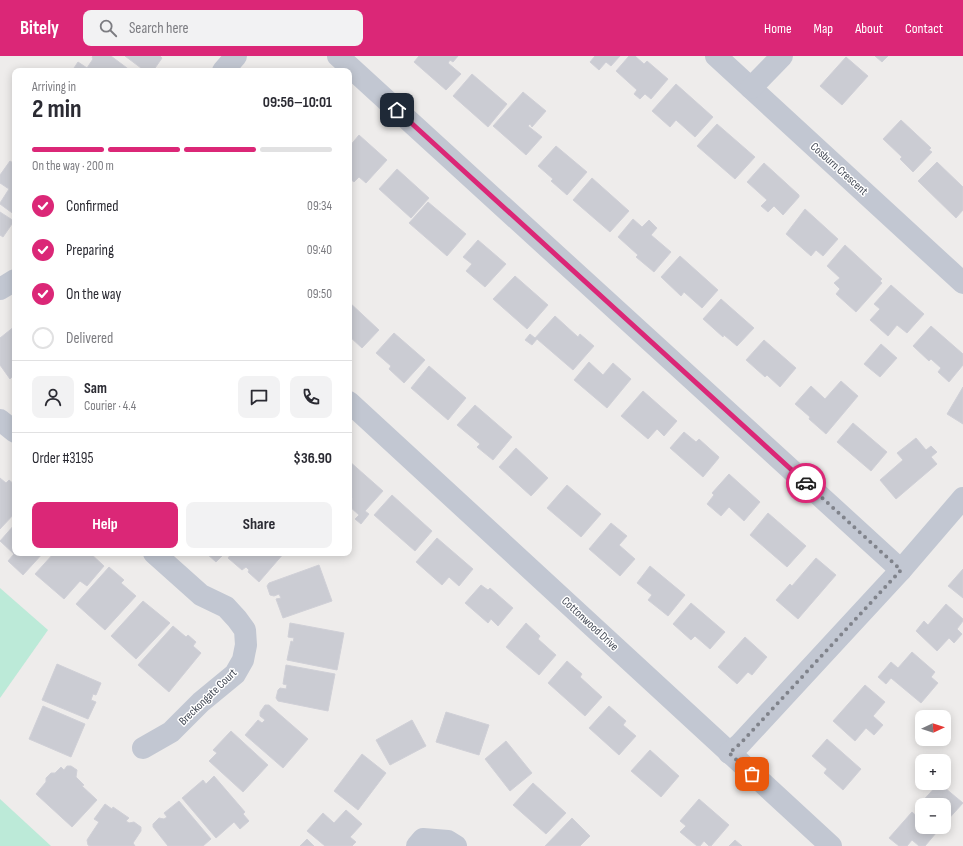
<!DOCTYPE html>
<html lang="en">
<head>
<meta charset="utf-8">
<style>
  :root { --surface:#fff; --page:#f2f2f3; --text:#2b2b33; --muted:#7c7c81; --line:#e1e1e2; --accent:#db2777 }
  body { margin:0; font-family:"Sofia Sans Condensed",sans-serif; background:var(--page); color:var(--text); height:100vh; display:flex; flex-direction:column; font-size:15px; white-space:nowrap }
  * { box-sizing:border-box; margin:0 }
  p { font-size:13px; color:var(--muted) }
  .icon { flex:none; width:22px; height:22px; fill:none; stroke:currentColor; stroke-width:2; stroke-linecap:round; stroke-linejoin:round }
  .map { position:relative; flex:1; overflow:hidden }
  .panel { position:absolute; left:12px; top:12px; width:340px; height:488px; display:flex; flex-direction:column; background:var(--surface); border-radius:8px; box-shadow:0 2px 10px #0003 }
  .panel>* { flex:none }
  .needle { width:26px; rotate:86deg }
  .tools { position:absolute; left:915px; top:654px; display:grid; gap:8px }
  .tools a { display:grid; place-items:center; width:36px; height:36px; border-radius:8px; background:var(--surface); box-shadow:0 2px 10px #0003; font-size:20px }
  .pin { position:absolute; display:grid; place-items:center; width:34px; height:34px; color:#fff; margin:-17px; border-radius:8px; box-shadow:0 2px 6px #0006 }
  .courier { position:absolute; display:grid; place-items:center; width:40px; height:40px; margin:-20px; border:3px solid #db2777; border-radius:50%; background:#fff; color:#222; box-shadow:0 1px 5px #0007 }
  .head em { font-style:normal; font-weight:700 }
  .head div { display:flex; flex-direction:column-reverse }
  .head { display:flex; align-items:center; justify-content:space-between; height:68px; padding:0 20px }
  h1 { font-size:26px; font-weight:700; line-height:30px }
  .bar { display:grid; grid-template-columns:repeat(4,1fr); gap:6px 4px; align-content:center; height:48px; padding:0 20px }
  .bar i { height:5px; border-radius:3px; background:var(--line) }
  .bar .on { background:var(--accent) }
  .bar p { grid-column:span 4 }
  .line { display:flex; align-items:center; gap:10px; padding:0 20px; border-top:1px solid var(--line) }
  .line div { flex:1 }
  .round { display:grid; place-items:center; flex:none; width:42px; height:42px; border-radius:8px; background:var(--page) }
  ol { padding:0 20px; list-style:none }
  li { display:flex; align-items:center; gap:12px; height:44px }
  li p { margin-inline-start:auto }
  li .icon { padding:4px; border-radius:50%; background:var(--accent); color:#fff; stroke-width:4 }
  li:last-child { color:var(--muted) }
  li i { width:22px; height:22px; border:2px solid var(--line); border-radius:50% }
  .cta { display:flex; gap:8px; margin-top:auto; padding:8px 20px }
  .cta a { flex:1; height:46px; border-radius:8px; background:var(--accent); color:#fff; font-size:16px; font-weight:700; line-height:46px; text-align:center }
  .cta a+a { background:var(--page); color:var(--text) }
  header { display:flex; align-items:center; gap:24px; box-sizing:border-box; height:56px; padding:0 20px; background:var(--accent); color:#fff }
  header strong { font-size:19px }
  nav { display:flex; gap:22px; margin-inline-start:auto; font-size:14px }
  .search { width:280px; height:36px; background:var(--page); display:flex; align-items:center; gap:10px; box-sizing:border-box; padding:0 14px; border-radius:8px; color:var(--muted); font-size:15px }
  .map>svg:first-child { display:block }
</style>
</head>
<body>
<header>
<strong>Bitely</strong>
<div class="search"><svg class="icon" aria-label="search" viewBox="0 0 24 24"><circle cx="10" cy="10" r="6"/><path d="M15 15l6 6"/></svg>Search here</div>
<nav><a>Home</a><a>Map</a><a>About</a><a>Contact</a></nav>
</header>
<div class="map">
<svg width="963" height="790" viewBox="0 0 963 790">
  <rect width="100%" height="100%" fill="#eeeceb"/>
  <!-- green -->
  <g fill="#bcead8">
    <path d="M0 532 48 574 0 642Z"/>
    <path d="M0 743 51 790H0Z"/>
  </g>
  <!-- building -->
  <g fill="#cbccd3" stroke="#d0d0d7">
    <path d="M93 0H111L131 15H72L78 6 87 12 93 3 92 1Z"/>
    <path d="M125 0H160L162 2 153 15H145Z"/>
    <path d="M419 0H458L453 6 450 4 448 7 461 18 446 34 414 6Z"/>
    <path d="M595 0H620L611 10 606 6 599 14 590 6Z"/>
    <path d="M629 0H635L644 8 647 5 668 23 651 43 645 38 640 43 634 38 637 34 616 15Z"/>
    <path d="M875 0H888L882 6Z"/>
    <path d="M846 1 868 20 842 49 820 30Z"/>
    <path d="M472 18 507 48 488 71 453 40Z"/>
    <path d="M676 28 713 61 695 81 676 64 670 71 652 55Z"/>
    <path d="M523 36 546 55 532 71 530 68 528 70 542 81 526 99 493 70Z"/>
    <path d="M901 64 931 92 929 94 932 96 913 116 900 103 902 101 883 83Z"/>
    <path d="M717 68 755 101 735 123 697 90Z"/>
    <path d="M359 79 387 104 366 127 359 121 354 126 349 122V91Z"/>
    <path d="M556 90 587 116 567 139 551 125 553 123 538 110Z"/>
    <path d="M10 105 15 108V159L0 148V147L9 133 0 127V119Z"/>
    <path d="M937 106 963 131V154L956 162 918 125Z"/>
    <path d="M764 107 799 139V141L783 159 774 150 768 156 761 150 767 144 747 126Z"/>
    <path d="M397 113 429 142 411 162 379 133Z"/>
    <path d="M592 122 629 155 610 176 573 144Z"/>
    <path d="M428 146 466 178 447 200 409 167Z"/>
    <path d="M805 153 838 183 823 200 816 194 811 200 786 178Z"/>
    <path d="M0 156 14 165 3 181 0 179Z"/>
    <path d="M633 163 642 171 649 164 657 172 651 179 671 196 654 216 636 201 638 199 618 181Z"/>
    <path d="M478 184 506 208 485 231 466 215 472 208 463 201Z"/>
    <path d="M845 189 882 223 880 225 882 227 856 256 836 238 840 233 834 227 840 222 827 210Z"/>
    <path d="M680 200 718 234 702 252 684 236 681 240 661 221Z"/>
    <path d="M515 220 548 249 527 273 493 243Z"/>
    <path d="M891 229 924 258 907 277 897 269 888 280 870 264 880 253 874 248Z"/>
    <path d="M721 243 754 272 737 290 724 279 723 281 703 263Z"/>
    <path d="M349 246 379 274 362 292 349 280Z"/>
    <path d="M555 260 578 281 580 278 594 290 573 314 537 283 532 289 525 284 530 278 535 282Z"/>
    <path d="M15 270V325L12 321 10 323 0 309V282Z"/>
    <path d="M931 270 963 298V309L949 326 938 316 941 312 931 303 929 305 913 290Z"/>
    <path d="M394 277 425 304 404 327 389 313 391 310 376 297Z"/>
    <path d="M764 284 796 312 780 331 767 319 765 321 746 304Z"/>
    <path d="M881 288 897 302 880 321 864 308Z"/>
    <path d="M589 306 603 319 613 307 631 323 607 352 574 324Z"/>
    <path d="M429 310 466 342 448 364 411 332Z"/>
    <path d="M841 325 858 340 826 378 809 363 810 361 795 348 811 330 825 343Z"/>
    <path d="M963 331V368L947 358Z"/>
    <path d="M643 335 677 365 664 380 657 373 648 383 621 360Z"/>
    <path d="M475 349 512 381 493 404 477 391 480 388 457 369Z"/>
    <path d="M853 367 887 396 871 415 837 386Z"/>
    <path d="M684 376 696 386 699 383 719 401 718 403 703 421 670 392Z"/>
    <path d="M916 382 926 394 931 390 937 396 931 401 937 408 896 443 880 424 903 404 897 397Z"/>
    <path d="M516 392 548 422 531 440 499 411Z"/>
    <path d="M349 405 383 435 365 455 369 458 361 468 355 463 359 459 349 450V448L353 443 349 440Z"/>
    <path d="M729 418 760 446 744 465 729 451 721 460 707 448 714 439 712 437Z"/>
    <path d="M0 422 6 427 9 424 15 429V457L0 473Z"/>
    <path d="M567 429 601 458 581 481 547 452Z"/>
    <path d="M392 439 432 475 415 495 374 459Z"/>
    <path d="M768 457 806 490 787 511 750 479Z"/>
    <path d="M611 467 627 480 619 489 635 503 620 520 589 493Z"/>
    <path d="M15 468V497H43L23 519 8 505 14 498 0 485Z"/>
    <path d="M437 482 473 513 459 530 449 521 442 529 416 506Z"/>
    <path d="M54 497H90L104 510 87 530 80 525 64 543 35 518Z"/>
    <path d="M206 497H225L216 506Z"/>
    <path d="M232 497H284L259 526 248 516 249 514 246 511 242 514 228 502Z"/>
    <path d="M816 502 836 519 798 563 776 544 790 528 792 530Z"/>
    <path d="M319 509 332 545 283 562 276 543 281 542 279 538 274 540 270 539 267 530 269 527Z"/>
    <path d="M650 510 685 539 668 560 648 544 652 539 637 527Z"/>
    <path d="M109 511 124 524 121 527 136 540 105 574 76 548Z"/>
    <path d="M963 513V542L948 530Z"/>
    <path d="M481 529 488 534 490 532 513 552 498 570 491 563 488 567 465 547Z"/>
    <path d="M143 545 170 567 136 603 111 580Z"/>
    <path d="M691 547 725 576 710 593 695 580 691 584 673 568Z"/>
    <path d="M946 548 963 563V565L957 573 962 578 954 587 949 582 937 595 916 575 924 565 928 569Z"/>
    <path d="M290 567 344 577 337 614 287 604 291 585 293 586 294 582 288 581Z"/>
    <path d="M526 567 540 580 538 583 556 599 539 619 506 591Z"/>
    <path d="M173 570 186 581 188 579 196 586 193 590 201 597 169 636 138 609Z"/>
    <path d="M745 581 767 601 752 619 748 616 737 628 718 611Z"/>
    <path d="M912 596 935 616 931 621 938 627 921 647 891 622 886 628 878 621 891 606 898 612Z"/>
    <path d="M567 605 582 618 580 621 602 641 585 660 548 627Z"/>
    <path d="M57 608 101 627 96 639 93 638 91 644 96 646 88 663 42 644Z"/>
    <path d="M286 609 335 618 328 655 278 645 276 642 278 634 280 632 286 633 287 629 283 628Z"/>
    <path d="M865 629 885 646 873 660 883 669 874 679 866 672 855 685 833 665Z"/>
    <path d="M265 649H269L308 683 283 712 245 679 258 664 262 667 265 664 260 660V656Z"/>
    <path d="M43 650 85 668 71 701 29 683Z"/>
    <path d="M609 650 626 665 623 669 636 680 619 699 589 672Z"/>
    <path d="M446 656 489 669 479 699 436 686Z"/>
    <path d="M412 664 426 690 390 709 376 684Z"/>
    <path d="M231 675 268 709 243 736 209 705 217 697 213 694Z"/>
    <path d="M827 683 861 713 843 734 824 717 827 713 812 700Z"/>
    <path d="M506 685 532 717 510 735 485 703Z"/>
    <path d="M650 694 679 720 661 741 631 715Z"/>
    <path d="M362 698 386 717 358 754 334 735Z"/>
    <path d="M67 710H71L77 714 76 721 84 729 82 730 97 744 72 771 36 738 46 726V722L51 717H55L61 711 64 714Z"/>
    <path d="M214 720 245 756 243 758 249 765 240 773 234 766 216 782 182 742 203 724 206 728Z"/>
    <path d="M533 727 566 757 546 778 513 749Z"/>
    <path d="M939 727 963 747 944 768V749H922V750L920 748Z"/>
    <path d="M699 743 729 769 711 790H709L704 785 700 790H697L680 776 686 770 680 765Z"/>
    <path d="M179 745 211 783 203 790H168L153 771V768L159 762 164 763 167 761 164 757Z"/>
    <path d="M105 748 112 753 113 751 129 762 126 765 129 767 134 766 141 771V775L133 787 135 790H90L88 789 87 784 99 766 94 763Z"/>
    <path d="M346 754 362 768 350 781 356 786 352 790H325L307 775 323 757 334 767Z"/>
    <path d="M912 756 922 765V771H929L936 777 925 790H919L912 784 907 790H899L889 782Z"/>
    <path d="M572 762 590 780 580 790H545Z"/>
    <path d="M307 783 314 790H300Z"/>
    <path d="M735 784 742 790H729Z"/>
  </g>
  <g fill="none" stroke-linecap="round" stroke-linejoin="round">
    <!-- minor -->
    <g stroke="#c2c7d2" stroke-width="22">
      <path d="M338 0 901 514"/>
      <path d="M716 0 963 227"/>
      <path d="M223 15 236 0"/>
      <path d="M751 32 782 0"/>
      <path d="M0 233 15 224"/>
      <path d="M349 346 831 790"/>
      <path d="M0 364 15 376"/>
      <path d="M143 692 171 676 201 646 235 618 243 604 246 589 245 574 237 563 226 551 201 539 154 497"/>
      <path d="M729 697 740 688 901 514 963 442"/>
      <path d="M417 790 423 783 448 785 456 790"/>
    </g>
  </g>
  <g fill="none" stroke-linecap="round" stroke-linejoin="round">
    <!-- done -->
    <path stroke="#80838b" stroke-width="4" stroke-dasharray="0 7.2" d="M752 718 729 697 740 688 901 514 806 427"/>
    <!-- route -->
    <path stroke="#db2777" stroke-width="5" d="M397 54 806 427"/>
  </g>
  <g text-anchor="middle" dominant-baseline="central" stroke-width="3" stroke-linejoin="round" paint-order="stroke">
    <!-- street labels -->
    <g font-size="12" fill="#454b57" stroke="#fff">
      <text transform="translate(839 113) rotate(42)">Cosburn Crescent</text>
      <text transform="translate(590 568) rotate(43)">Cottonwood Drive</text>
      <text transform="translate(208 641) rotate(-44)">Breckongate Court</text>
    </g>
  </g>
</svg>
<div class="tools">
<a><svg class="needle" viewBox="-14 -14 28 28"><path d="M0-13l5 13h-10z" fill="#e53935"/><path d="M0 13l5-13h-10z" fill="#7c7c81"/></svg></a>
<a>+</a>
<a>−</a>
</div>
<div class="pin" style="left:752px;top:718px;background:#ea580c"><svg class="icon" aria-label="bag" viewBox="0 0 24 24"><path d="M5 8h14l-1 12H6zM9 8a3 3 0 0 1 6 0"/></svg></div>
<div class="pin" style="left:397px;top:54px;background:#1f2937"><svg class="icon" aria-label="home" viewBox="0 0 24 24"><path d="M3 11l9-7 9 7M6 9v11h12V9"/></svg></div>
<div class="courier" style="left:806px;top:427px"><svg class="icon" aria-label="car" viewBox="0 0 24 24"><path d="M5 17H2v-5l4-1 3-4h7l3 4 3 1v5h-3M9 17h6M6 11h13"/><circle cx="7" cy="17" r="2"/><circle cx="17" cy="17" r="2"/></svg></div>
<section class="panel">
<div class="head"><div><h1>2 min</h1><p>Arriving in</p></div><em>09:56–10:01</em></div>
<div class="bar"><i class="on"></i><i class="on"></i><i class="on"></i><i></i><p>On the way · 200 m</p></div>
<ol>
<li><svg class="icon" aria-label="check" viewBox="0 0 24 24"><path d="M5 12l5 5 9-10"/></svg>Confirmed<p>09:34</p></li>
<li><svg class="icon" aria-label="check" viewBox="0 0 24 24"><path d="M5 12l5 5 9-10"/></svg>Preparing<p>09:40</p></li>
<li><svg class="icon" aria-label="check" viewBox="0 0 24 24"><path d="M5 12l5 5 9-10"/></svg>On the way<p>09:50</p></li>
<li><i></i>Delivered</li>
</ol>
<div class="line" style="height:72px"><a class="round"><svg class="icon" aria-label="person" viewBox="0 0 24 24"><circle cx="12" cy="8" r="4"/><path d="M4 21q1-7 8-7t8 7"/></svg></a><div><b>Sam</b><p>Courier · 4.4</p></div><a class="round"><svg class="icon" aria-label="chat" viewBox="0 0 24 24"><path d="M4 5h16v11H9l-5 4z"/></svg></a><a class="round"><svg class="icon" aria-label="phone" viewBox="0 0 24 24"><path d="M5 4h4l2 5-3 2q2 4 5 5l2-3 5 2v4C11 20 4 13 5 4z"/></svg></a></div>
<div class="line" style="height:52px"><div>Order #3195</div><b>$36.90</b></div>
<div class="cta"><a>Help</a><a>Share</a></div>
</section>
</div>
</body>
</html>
